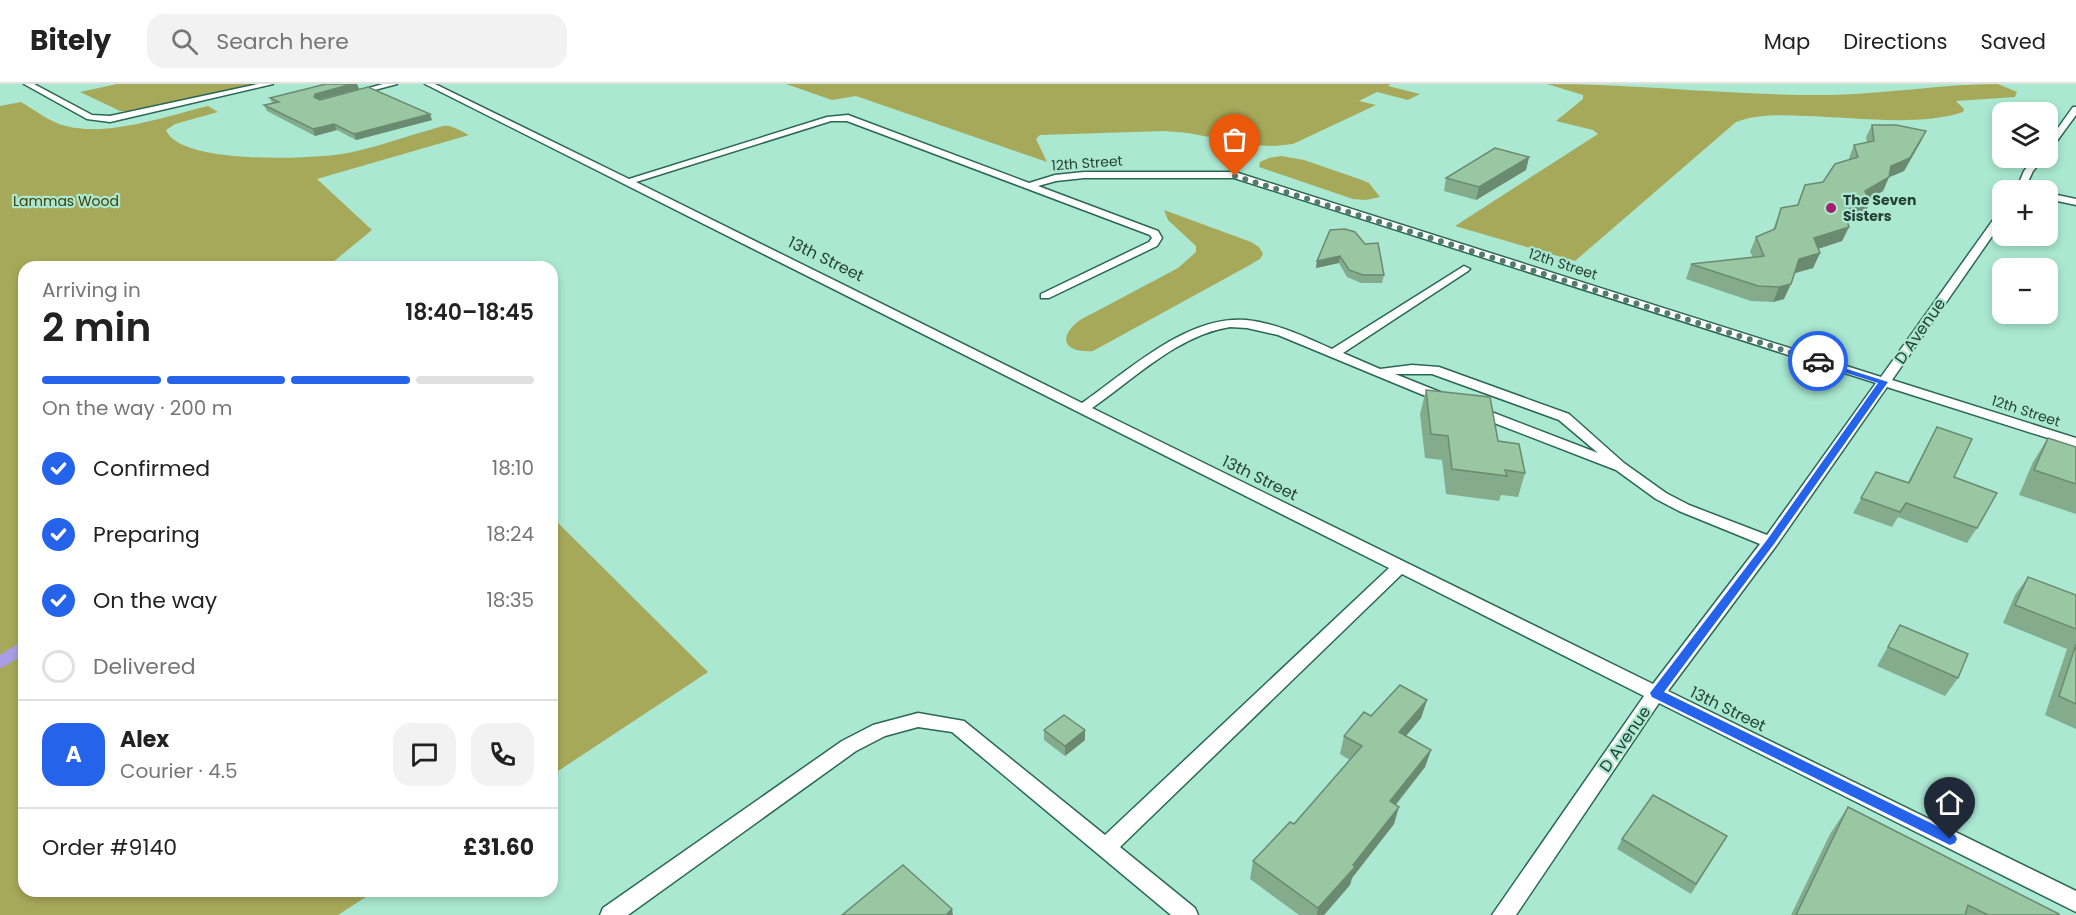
<!DOCTYPE html>
<html lang="en">
<head>
<meta charset="utf-8">
<style>
  :root { --surface:#fff; --page:#f2f2f2; --text:#222; --muted:#767676; --line:#e0e0e0; --accent:#2563eb }
  body { margin:0; font-family:Poppins,sans-serif; background:var(--page); color:var(--text); height:100vh; display:flex; flex-direction:column; font-size:22px; white-space:nowrap }
  * { box-sizing:border-box; margin:0 }
  p { font-size:20px; color:var(--muted) }
  .icon { flex:none; width:33px; height:33px; fill:none; stroke:currentColor; stroke-width:2; stroke-linecap:round; stroke-linejoin:round }
  .map { position:relative; flex:1; overflow:hidden }
  .drawer { position:absolute; left:18px; top:177px; width:540px; height:636px; display:flex; flex-direction:column; background:var(--surface); border-radius:18px; box-shadow:0 3px 9px #0003 }
  .drawer>* { flex:none }
  .controls { position:absolute; left:1992px; top:18px; display:grid; gap:12px }
  .controls a { display:grid; place-items:center; width:66px; height:66px; border-radius:12px; background:var(--surface); box-shadow:0 3px 9px #0003; font-size:30px }
  .pin { position:absolute; display:grid; place-items:center; width:51px; height:51px; color:#fff; margin:-62px -26px; border-radius:50% 50% 50% 0; rotate:-45deg; box-shadow:0 0 6px #0007 }
  .pin .icon { rotate:45deg }
  .courier { position:absolute; display:grid; place-items:center; width:60px; height:60px; margin:-30px; border:4px solid #2563eb; border-radius:50%; background:#fff; color:#222; box-shadow:0 2px 8px #0007 }
  .summary em { font-style:normal; font-weight:600 }
  .summary div { display:flex; flex-direction:column-reverse }
  .summary { display:flex; align-items:center; justify-content:space-between; height:102px; padding:0 24px }
  h1 { font-size:39px; font-weight:600; line-height:45px }
  .bar { display:grid; grid-template-columns:repeat(4,1fr); gap:9px 6px; align-content:center; height:72px; padding:0 24px }
  .bar i { height:8px; border-radius:4px; background:var(--line) }
  .bar .on { background:var(--accent) }
  .bar p { grid-column:span 4 }
  .line { display:flex; align-items:center; gap:15px; padding:0 24px; border-top:2px solid var(--line) }
  .line div { flex:1 }
  .round { display:grid; place-items:center; flex:none; width:63px; height:63px; border-radius:18px; background:var(--page) }
  ol { padding:0 24px; list-style:none }
  li { display:flex; align-items:center; gap:18px; height:66px }
  li p { margin-inline-start:auto }
  li .icon { padding:6px; border-radius:50%; background:var(--accent); color:#fff; stroke-width:4 }
  li:last-child { color:var(--muted) }
  li i { width:33px; height:33px; border:3px solid var(--line); border-radius:50% }
  header { display:flex; align-items:center; gap:36px; box-sizing:border-box; height:84px; padding:0 30px; background:var(--surface); border-bottom:2px solid var(--line) }
  header strong { font-size:28px }
  nav { display:flex; gap:33px; margin-inline-start:auto; font-size:21px }
  .search { width:420px; height:54px; background:var(--page); display:flex; align-items:center; gap:15px; box-sizing:border-box; padding:0 21px; border-radius:18px; color:var(--muted); font-size:22px }
  .map>svg:first-child { display:block }
</style>
</head>
<body>
<header>
<strong>Bitely</strong>
<div class="search"><svg class="icon" aria-label="search" viewBox="0 0 24 24"><circle cx="10" cy="10" r="6"/><path d="M15 15l6 6"/></svg>Search here</div>
<nav><a>Map</a><a>Directions</a><a>Saved</a></nav>
</header>
<div class="map">
<svg width="2076" height="831" viewBox="0 0 2076 831">
  <rect width="100%" height="100%" fill="#aae8d2"/>
  <!-- forest -->
  <g fill="#a7a95a">
    <path d="M117 0H257L129 27H120L80 8Z"/>
    <path d="M786 0H1390L1388 2 1420 10 1408 16 1377 8 1359 17 1376 21 1293 60 1274 62 1251 61 1188 49 1165 47 1040 51 1036 55 1047 78 856 12 832 16Z"/>
    <path d="M1547 0C1641 0 1735 12 1830 11 1886 10 1942 0 1998 0L2017 8 2015 13 1956 17 1964 25 1963 28C1918 43 1853 33 1805 32 1782 31 1758 30 1736 38L1575 177 1455 142 1598 50 1593 46 1556 37 1583 15V11Z"/>
    <path d="M21 18C35 26 51 39 66 42 108 53 167 32 208 22L218 28 175 40 166 46C180 81 310 75 342 70 370 65 398 55 426 47 432 46 442 41 448 42 455 43 463 48 469 51L317 95 372 146 327 183H24V807H375L338 831H0V22Z"/>
    <path d="M1281 72 1304 76 1362 96 1369 99 1380 113 1366 116 1353 115 1259 83 1260 78 1269 74Z"/>
    <path d="M1164 126 1251 158 1259 163 1263 170 1260 175 1248 182 1093 267C1065 269 1056 254 1080 236L1178 184 1196 168V162L1168 136Z"/>
    <path d="M552 433 708 588 552 691Z"/>
  </g>
  <g fill="none" stroke-linecap="round" stroke-linejoin="round">
    <!-- stream -->
    <path stroke="#a99ee6" stroke-width="12" d="M0 578 24 563"/>
    <!-- lane casing -->
    <g stroke="#2b6755" stroke-width="3">
      <g id="lane">
        <path d="M24 0H34L92 31 110 32 258 0H273L110 38 87 35Z"/>
        <path d="M383 0H397L352 12 348 10Z"/>
        <path d="M425 0H435L629 95 827 33 848 31 1029 99 1055 91 1084 88H1235L1881 293 1998 129 2002 128V138L1892 296 2076 354V363L1887 303 1776 462 1668 607 2076 807V828L1659 619 1516 831H1492L1644 612 1402 490 1120 763 1195 824 1198 831H1171L952 648 918 643 885 652 856 667 628 831H600L603 824 842 657 873 641 918 629 964 637 1105 751 1389 484ZM831 37H847L1150 151 1152 154 1149 158 1041 210V214H1049L1157 162 1162 154 1158 147 1038 102 1056 97 1084 94H1234L1876 299 1767 451 1689 421 1666 409 1624 379 1569 330 1439 283 1412 281 1380 285 1343 269 1468 187 1470 185 1464 182 1332 265C1305 253 1276 239 1246 236 1187 231 1128 287 1082 319L636 98ZM1230 243 1247 244 1278 251 1440 318 1445 319 1452 315 1450 312 1395 290H1432L1559 336 1598 369 1481 324 1476 323 1469 327 1471 330 1616 386 1656 415 1679 427 1760 460 1653 600 1092 324C1134 295 1178 251 1230 243Z"/>
        <path d="M2073 23H2076V31L2051 65 2048 66V58Z"/>
        <path d="M2035 74H2044L2033 87 2024 106H2016L2024 87Z"/>
        <path d="M2048 109 2076 115V121L2048 115Z"/>
      </g>
    </g>
    <!-- lane -->
    <use href="#lane" fill="#fff" fill-rule="evenodd"/>
  </g>
  <!-- wall -->
  <g fill="#84ab8b">
    <path d="M326 0H357L359 5 319 15 432 36 356 56 337 46 315 52 267 27 264 21 272 19 270 14Z"/>
    <path d="M1872 41 1926 47 1920 59 1904 87 1889 93 1883 107 1869 115 1870 118 1864 131 1847 137 1849 143 1842 157 1818 165 1820 169 1813 184 1794 189 1784 215 1773 218 1751 217 1686 195 1691 180 1753 173 1750 168 1756 153 1773 146 1781 124 1797 121 1805 101 1823 98 1849 76V74L1854 61 1867 58 1866 53Z"/>
    <path d="M1529 73 1526 86 1476 116 1444 107 1446 94Z"/>
    <path d="M1330 146 1384 191 1382 199H1361L1347 193 1339 179 1316 184 1317 177Z"/>
    <path d="M1426 306 1498 357 1525 389 1518 413 1501 411 1499 417 1446 410 1442 376 1425 374 1420 330Z"/>
    <path d="M1937 343 1954 393 1977 444 1967 459 1898 433 1892 443 1853 429 1876 388 1908 398Z"/>
    <path d="M2048 354 2076 363V430L2019 411 2033 378Z"/>
    <path d="M2028 493 2076 511V645L2045 631 2067 565 2003 539 2015 511Z"/>
    <path d="M1900 541 1958 594 1945 612 1877 582Z"/>
    <path d="M1427 616 1421 634 1406 652 1431 666 1425 683 1396 721 1394 740 1352 794 1350 801 1324 831H1299L1250 795 1253 777 1294 740 1350 676 1340 670 1344 652 1371 632Z"/>
    <path d="M1044 646H1085V656L1065 672 1044 656Z"/>
    <path d="M1848 723 2059 831H1791L1830 750Z"/>
    <path d="M1727 752 1691 810 1617 765 1622 755Z"/>
  </g>
  <!-- shaded-wall -->
  <g fill="#6b8b71">
    <path d="M352 0H357L359 5 317 16 314 13 315 10Z"/>
    <path d="M430 30 432 36 356 56 354 50Z"/>
    <path d="M334 40 337 46 315 52 313 45Z"/>
    <path d="M1926 47 1920 59 1904 87 1885 95 1891 82Z"/>
    <path d="M1529 73 1526 86 1476 116 1479 103Z"/>
    <path d="M1889 93 1883 107 1859 120 1865 107Z"/>
    <path d="M1870 118 1864 131 1838 141 1844 127Z"/>
    <path d="M1849 143 1842 157 1808 168 1814 154Z"/>
    <path d="M1820 169 1813 184 1792 190 1799 175Z"/>
    <path d="M1340 172 1339 179 1316 184 1317 177Z"/>
    <path d="M1791 200 1784 215 1773 218 1779 203Z"/>
    <path d="M1427 616 1421 634 1394 666 1399 648Z"/>
    <path d="M1085 646V656L1065 672V662Z"/>
    <path d="M1431 666 1425 683 1384 735 1390 717Z"/>
    <path d="M1399 723 1394 740 1352 794 1350 801 1324 831H1317L1318 824Z"/>
    <path d="M952 825 953 831H946Z"/>
  </g>
  <!-- building -->
  <g fill="#99c7a2" stroke="#6b8b71" stroke-width="1.5">
    <path d="M326 0H352L315 10 314 13 320 16 368 3 430 30 354 50 334 40 313 45 264 21 279 18 270 14Z"/>
    <path d="M1872 41H1896L1926 47 1910 74 1891 82 1889 93 1865 107 1870 118 1844 127 1849 143 1814 154 1820 169 1799 175 1791 200 1779 203 1758 202 1691 180 1764 172 1756 153 1775 145 1781 124 1798 121 1805 101 1823 98 1835 80 1858 73 1854 61 1874 57Z"/>
    <path d="M1495 64 1529 73 1479 103 1446 94Z"/>
    <path d="M1345 145 1355 148 1365 160 1378 159 1384 191H1363L1349 186 1340 172 1317 177 1330 146Z"/>
    <path d="M1426 306 1490 313 1498 357 1519 360 1525 389 1505 386 1507 392 1452 385 1448 352 1431 350Z"/>
    <path d="M1937 343 1972 355 1954 393 1997 409 1977 444 1906 419 1900 428 1861 414 1876 388 1909 399Z"/>
    <path d="M2048 354 2076 363V400L2034 386Z"/>
    <path d="M2028 493 2076 511V545L2015 521Z"/>
    <path d="M1900 541 1968 570 1958 594 1888 563Z"/>
    <path d="M2076 560V620L2059 612Z"/>
    <path d="M1400 601 1427 616 1399 648 1431 666 1390 717 1399 723 1353 781 1355 783 1318 824 1253 777 1290 738 1294 740 1362 662 1344 652 1364 628 1371 632Z"/>
    <path d="M1064 631 1085 646 1065 662 1044 646Z"/>
    <path d="M1653 711 1727 752 1696 800 1622 755Z"/>
    <path d="M1848 723 2059 830V831H1988L1968 821 1965 831H1796Z"/>
    <path d="M903 781 952 825 946 831H842Z"/>
  </g>
  <!-- route -->
  <path fill="#2563eb" d="M1815 275 1888 298 1774 460 1664 608 1955 751 1957 755 1955 759 1950 761 1652 613 1650 609 1767 456 1878 299 1815 279Z"/>
  <g fill="none" stroke-linecap="round" stroke-linejoin="round">
    <!-- done -->
    <path stroke="#547b6d" stroke-width="6" stroke-dasharray="0 10.8" d="M1235 92 1818 277"/>
  </g>
  <!-- markers -->
  <circle fill="#a31e6c" stroke="#aae8d2" stroke-width="2" cx="1831" cy="124" r="6"/>
  <g text-anchor="middle" dominant-baseline="central" stroke-width="4.5" stroke-linejoin="round" paint-order="stroke">
    <!-- far-street labels -->
    <g font-size="14" fill="#264037" stroke="#aae8d2">
      <text transform="translate(1087 79) rotate(-4)">12th Street</text>
      <text transform="translate(1563 180) rotate(18)">12th Street</text>
      <text transform="translate(2026 327) rotate(18)">12th Street</text>
    </g>
    <!-- far-poi labels -->
    <g font-size="14" font-weight="bold" fill="#264037" stroke="#aae8d2" text-anchor="start">
      <text x="1843" y="116">The Seven<tspan x="1843" dy="16">Sisters</tspan></text>
    </g>
    <!-- far-park labels -->
    <g font-size="14" fill="#3e3e00" stroke="#aae8d2">
      <text x="66" y="117">Lammas Wood</text>
    </g>
    <!-- street labels -->
    <g font-size="16" fill="#264037" stroke="#aae8d2">
      <text transform="translate(826 175) rotate(26)">13th Street</text>
      <text transform="translate(1920 247) rotate(-55)">D Avenue</text>
      <text transform="translate(1260 394) rotate(26)">13th Street</text>
      <text transform="translate(1728 625) rotate(26)">13th Street</text>
      <text transform="translate(1625 655) rotate(-55)">D Avenue</text>
    </g>
  </g>
</svg>
<div class="controls">
<a><svg class="icon" aria-label="layers" viewBox="0 0 24 24"><path d="M12 4l9 5-9 5-9-5zM3 14l9 5 9-5"/></svg></a>
<a>+</a>
<a>−</a>
</div>
<div class="pin" style="left:1235px;top:92px;background:#ea580c"><svg class="icon" aria-label="bag" viewBox="0 0 24 24"><path d="M5 8h14l-1 12H6zM9 8a3 3 0 0 1 6 0"/></svg></div>
<div class="pin" style="left:1950px;top:755px;background:#1f2937"><svg class="icon" aria-label="home" viewBox="0 0 24 24"><path d="M3 11l9-7 9 7M6 9v11h12V9"/></svg></div>
<div class="courier" style="left:1818px;top:277px"><svg class="icon" aria-label="car" viewBox="0 0 24 24"><path d="M5 17H2v-5l4-1 3-4h7l3 4 3 1v5h-3M9 17h6M6 11h13"/><circle cx="7" cy="17" r="2"/><circle cx="17" cy="17" r="2"/></svg></div>
<section class="drawer">
<div class="summary"><div><h1>2 min</h1><p>Arriving in</p></div><em>18:40–18:45</em></div>
<div class="bar"><i class="on"></i><i class="on"></i><i class="on"></i><i></i><p>On the way · 200 m</p></div>
<ol>
<li><svg class="icon" aria-label="check" viewBox="0 0 24 24"><path d="M5 12l5 5 9-10"/></svg>Confirmed<p>18:10</p></li>
<li><svg class="icon" aria-label="check" viewBox="0 0 24 24"><path d="M5 12l5 5 9-10"/></svg>Preparing<p>18:24</p></li>
<li><svg class="icon" aria-label="check" viewBox="0 0 24 24"><path d="M5 12l5 5 9-10"/></svg>On the way<p>18:35</p></li>
<li><i></i>Delivered</li>
</ol>
<div class="line" style="height:108px"><b class="round" style="background:var(--accent);color:#fff">A</b><div><b>Alex</b><p>Courier · 4.5</p></div><a class="round"><svg class="icon" aria-label="chat" viewBox="0 0 24 24"><path d="M4 5h16v11H9l-5 4z"/></svg></a><a class="round"><svg class="icon" aria-label="phone" viewBox="0 0 24 24"><path d="M5 4h4l2 5-3 2q2 4 5 5l2-3 5 2v4C11 20 4 13 5 4z"/></svg></a></div>
<div class="line" style="height:78px"><div>Order #9140</div><b>£31.60</b></div>
</section>
</div>
</body>
</html>
